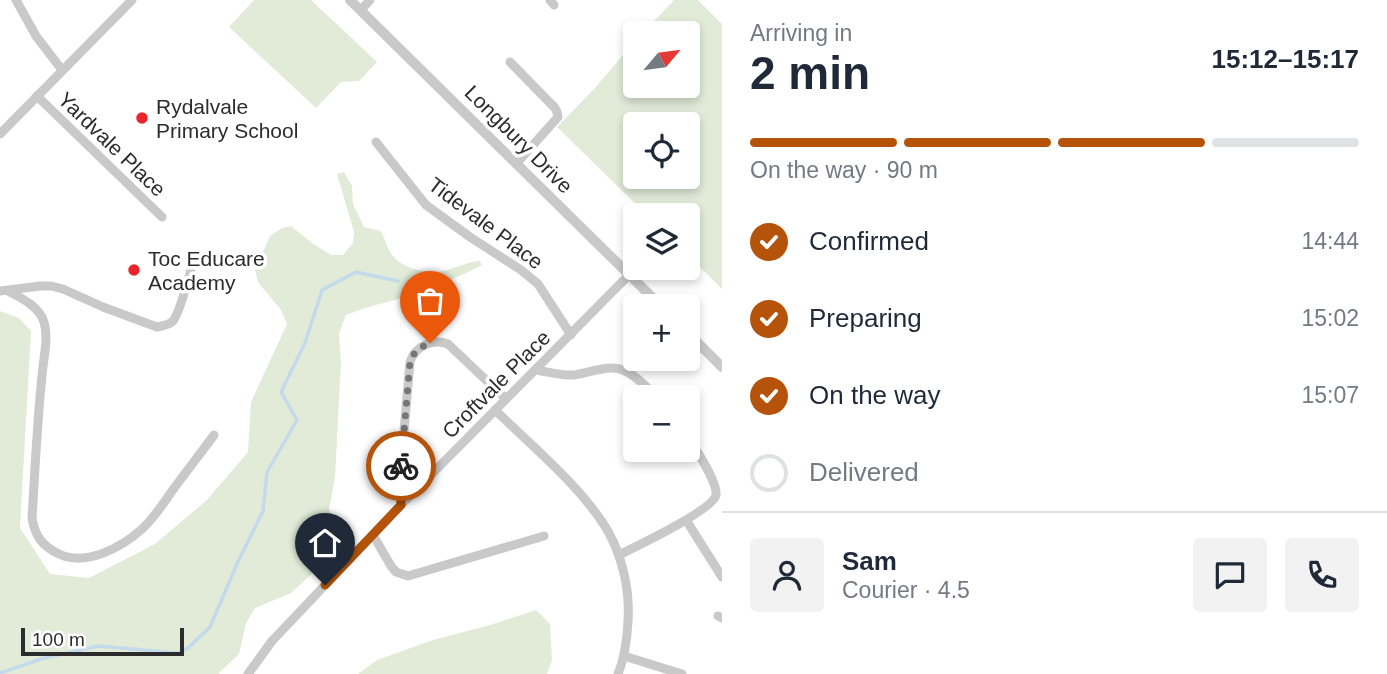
<!DOCTYPE html>
<html lang="en">
<head>
<meta charset="utf-8">
<style>
  :root { --surface:#fff; --page:#f2f2f3; --text:#1f2937; --muted:#747a83; --line:#e0e1e3; --accent:#b45309 }
  body { margin:0; font-family:Helvetica,sans-serif; background:var(--page); color:var(--text); height:100vh; display:flex; flex-direction:column; font-size:26px; white-space:nowrap }
  * { box-sizing:border-box; margin:0 }
  p { font-size:23px; color:var(--muted) }
  .icon { flex:none; width:38px; height:38px; fill:none; stroke:currentColor; stroke-width:2; stroke-linecap:round; stroke-linejoin:round }
  .map { position:relative; flex:1; overflow:hidden }
  .details { display:flex; flex-direction:column; background:var(--surface); width:665px }
  .details>* { flex:none }
  .needle { width:46px; rotate:61deg }
  .controls { position:absolute; left:623px; top:21px; display:grid; gap:14px }
  .controls a { display:grid; place-items:center; width:77px; height:77px; border-radius:7px; background:var(--surface); box-shadow:0 4px 10px #0003; font-size:35px }
  .scale { position:absolute; left:21px; bottom:18px; width:163px; box-sizing:border-box; padding-left:7px; border:4px solid #2c2c2c; border-top:0; font-size:19px; line-height:24px; white-space:nowrap; color:#2c2c2c; -webkit-text-stroke:5px #fff; paint-order:stroke }
  .pin { position:absolute; display:grid; place-items:center; width:60px; height:60px; color:#fff; margin:-72px -30px; border-radius:50% 50% 50% 0; rotate:-45deg; box-shadow:0 0 7px #0007 }
  .pin .icon { rotate:45deg }
  .courier { position:absolute; display:grid; place-items:center; width:70px; height:70px; margin:-35px; border:5px solid #b45309; border-radius:50%; background:#fff; color:#222; box-shadow:0 2px 9px #0007 }
  .headline em { font-style:normal; font-weight:600 }
  .headline div { display:flex; flex-direction:column-reverse }
  .headline { display:flex; align-items:center; justify-content:space-between; height:119px; padding:0 28px }
  h1 { font-size:46px; font-weight:600; line-height:52px }
  .bar { display:grid; grid-template-columns:repeat(4,1fr); gap:10px 7px; align-content:center; height:84px; padding:0 28px }
  .bar i { height:9px; border-radius:5px; background:var(--line) }
  .bar .current { background:var(--accent) }
  .bar p { grid-column:span 4 }
  .line { display:flex; align-items:center; gap:18px; padding:0 28px; border-top:2px solid var(--line) }
  .line div { flex:1 }
  .round { display:grid; place-items:center; flex:none; width:74px; height:74px; border-radius:7px; background:var(--page) }
  ol { padding:0 28px; list-style:none }
  li { display:flex; align-items:center; gap:21px; height:77px }
  li p { margin-inline-start:auto }
  li .icon { padding:7px; border-radius:50%; background:var(--accent); color:#fff; stroke-width:4 }
  li:last-child { color:var(--muted) }
  li i { width:38px; height:38px; border:4px solid var(--line); border-radius:50% }
  main { display:flex; flex:1; min-height:0 }
  .map>svg:first-child { display:block }
</style>
</head>
<body>
<main>
<div class="map">
<svg width="722" height="674" viewBox="0 0 722 674">
  <rect width="100%" height="100%" fill="#fff"/>
  <!-- green -->
  <g fill="#e1ebd8" fill-rule="evenodd">
    <path d="M254 0H311L377 62 359 81 341 82 316 108 229 27Z"/>
    <path d="M674 0H698L722 24V289L688 255V215H647L557 127 595 88 635 41V86H688V33H643ZM635 124H688V177H635Z"/>
    <path d="M344 172 352 186 353 204 364 227 381 231C385 239 387 249 393 256 402 268 428 275 443 271 456 268 467 262 480 261L482 265C457 278 431 288 405 297 385 303 365 307 346 315L339 333 341 362 335 477 329 510 343 545 291 593 255 608 246 623 239 654 218 674H0V311L19 318 31 331 20 528 50 574 89 578 155 544 207 500 248 452 251 402 287 324 281 310 258 282 255 269 270 236 282 228 291 226 312 243 331 255H343L353 243 354 232 337 174Z"/>
    <path d="M536 610 550 624 552 660 547 674H358L377 660 433 640 490 625Z"/>
  </g>
  <g fill="none" stroke-linecap="round" stroke-linejoin="round">
    <!-- stream -->
    <path stroke="#c3daec" stroke-width="3.5" d="M0 673 44 658 98 646 177 653 188 648 210 627 237 564 263 511 267 472 297 420 281 392 305 343 322 290 356 272 398 281"/>
    <!-- minor -->
    <g stroke="#c9c9c9" stroke-width="9">
      <path d="M16 0 36 36 62 70"/>
      <path d="M550 0 554 5"/>
      <path d="M361 10 370 0"/>
      <path d="M510 62 555 108 557 112 558 117 516 164"/>
      <path d="M37 96 162 217"/>
      <path d="M0 134 132 0"/>
      <path d="M376 142 426 205 470 237 521 270 538 284 571 335"/>
      <path d="M0 291 40 286H51L63 289 103 307 157 327C163 326 169 325 173 321 181 310 189 276 193 262"/>
      <path d="M8 291C21 298 39 306 44 322 49 338 43 360 42 376 37 423 35 471 32 518 35 536 42 546 59 554 86 567 122 547 142 529 154 518 163 504 172 491 186 472 200 454 214 435"/>
      <path d="M536 370C549 372 561 376 574 375 590 373 608 364 623 370 636 375 647 388 657 397"/>
      <path d="M495 410C531 445 584 489 609 533 623 559 630 592 628 621 627 640 625 657 618 674"/>
      <path d="M401 505 402 454 410 362C415 346 433 338 448 344L506 399"/>
      <path d="M686 520 722 577"/>
      <path d="M373 535 391 566 396 572 408 576 544 536"/>
      <path d="M619 555C635 547 713 510 716 495 718 482 695 449 688 436"/>
      <path d="M718 616 722 618"/>
      <path d="M624 656 682 674"/>
      <path d="M248 674 272 641 401 505 629 275"/>
    </g>
    <!-- tertiary -->
    <g stroke="#c9c9c9" stroke-width="10">
      <path d="M350 0 661 306"/>
      <path d="M688 333 722 367"/>
    </g>
  </g>
  <g fill="none" stroke-linecap="round" stroke-linejoin="round">
    <!-- done -->
    <path stroke="#767676" stroke-width="7" stroke-dasharray="0 12.6" d="M401 466 410 362 416 350 430 343"/>
    <!-- route -->
    <path stroke="#b45309" stroke-width="9" d="M325 585 401 505V466"/>
  </g>
  <!-- markers -->
  <g fill="#eb262b" stroke="#fff" stroke-width="2.5">
    <circle cx="142" cy="118" r="7"/>
    <circle cx="134" cy="270" r="7"/>
  </g>
  <g text-anchor="middle" dominant-baseline="central" stroke-width="7" stroke-linejoin="round" paint-order="stroke">
    <!-- poi labels -->
    <g font-size="21" fill="#2c2c2c" stroke="#fff" text-anchor="start">
      <text x="156" y="106">Rydalvale<tspan x="156" dy="24">Primary School</tspan></text>
      <text x="148" y="258">Toc Educare<tspan x="148" dy="24">Academy</tspan></text>
    </g>
    <!-- street labels -->
    <g font-size="21" fill="#2c2c2c" stroke="#fff">
      <text transform="translate(519 139) rotate(45)">Longbury Drive</text>
      <text transform="translate(112 144) rotate(44)">Yardvale Place</text>
      <text transform="translate(486 223) rotate(37)">Tidevale Place</text>
      <text transform="translate(496 384) rotate(-45)">Croftvale Place</text>
    </g>
  </g>
</svg>
<div class="controls">
<a><svg class="needle" viewBox="-14 -14 28 28"><path d="M0-13l5 13h-10z" fill="#e53935"/><path d="M0 13l5-13h-10z" fill="#747a83"/></svg></a>
<a><svg class="icon" aria-label="locate" viewBox="0 0 24 24"><circle cx="12" cy="12" r="6"/><path d="M12 2v4M12 18v4M2 12h4M18 12h4"/></svg></a>
<a><svg class="icon" aria-label="layers" viewBox="0 0 24 24"><path d="M12 4l9 5-9 5-9-5zM3 14l9 5 9-5"/></svg></a>
<a>+</a>
<a>−</a>
</div>
<div class="scale">100 m</div>
<div class="pin" style="left:430px;top:343px;background:#ea580c"><svg class="icon" aria-label="bag" viewBox="0 0 24 24"><path d="M5 8h14l-1 12H6zM9 8a3 3 0 0 1 6 0"/></svg></div>
<div class="pin" style="left:325px;top:585px;background:#1f2937"><svg class="icon" aria-label="home" viewBox="0 0 24 24"><path d="M3 11l9-7 9 7M6 9v11h12V9"/></svg></div>
<div class="courier" style="left:401px;top:466px"><svg class="icon" aria-label="bike" viewBox="0 0 24 24"><circle cx="6" cy="16" r="4"/><circle cx="18" cy="16" r="4"/><path d="M6 16l4-8h5l3 8M10 8l3 8H6M13 5h3"/></svg></div>
</div>
<section class="details">
<div class="headline"><div><h1>2 min</h1><p>Arriving in</p></div><em>15:12–15:17</em></div>
<div class="bar"><i class="current"></i><i class="current"></i><i class="current"></i><i></i><p>On the way · 90 m</p></div>
<ol>
<li><svg class="icon" aria-label="check" viewBox="0 0 24 24"><path d="M5 12l5 5 9-10"/></svg>Confirmed<p>14:44</p></li>
<li><svg class="icon" aria-label="check" viewBox="0 0 24 24"><path d="M5 12l5 5 9-10"/></svg>Preparing<p>15:02</p></li>
<li><svg class="icon" aria-label="check" viewBox="0 0 24 24"><path d="M5 12l5 5 9-10"/></svg>On the way<p>15:07</p></li>
<li><i></i>Delivered</li>
</ol>
<div class="line" style="height:126px"><a class="round"><svg class="icon" aria-label="person" viewBox="0 0 24 24"><circle cx="12" cy="8" r="4"/><path d="M4 21q1-7 8-7t8 7"/></svg></a><div><b>Sam</b><p>Courier · 4.5</p></div><a class="round"><svg class="icon" aria-label="chat" viewBox="0 0 24 24"><path d="M4 5h16v11H9l-5 4z"/></svg></a><a class="round"><svg class="icon" aria-label="phone" viewBox="0 0 24 24"><path d="M5 4h4l2 5-3 2q2 4 5 5l2-3 5 2v4C11 20 4 13 5 4z"/></svg></a></div>
</section>
</main>
</body>
</html>
